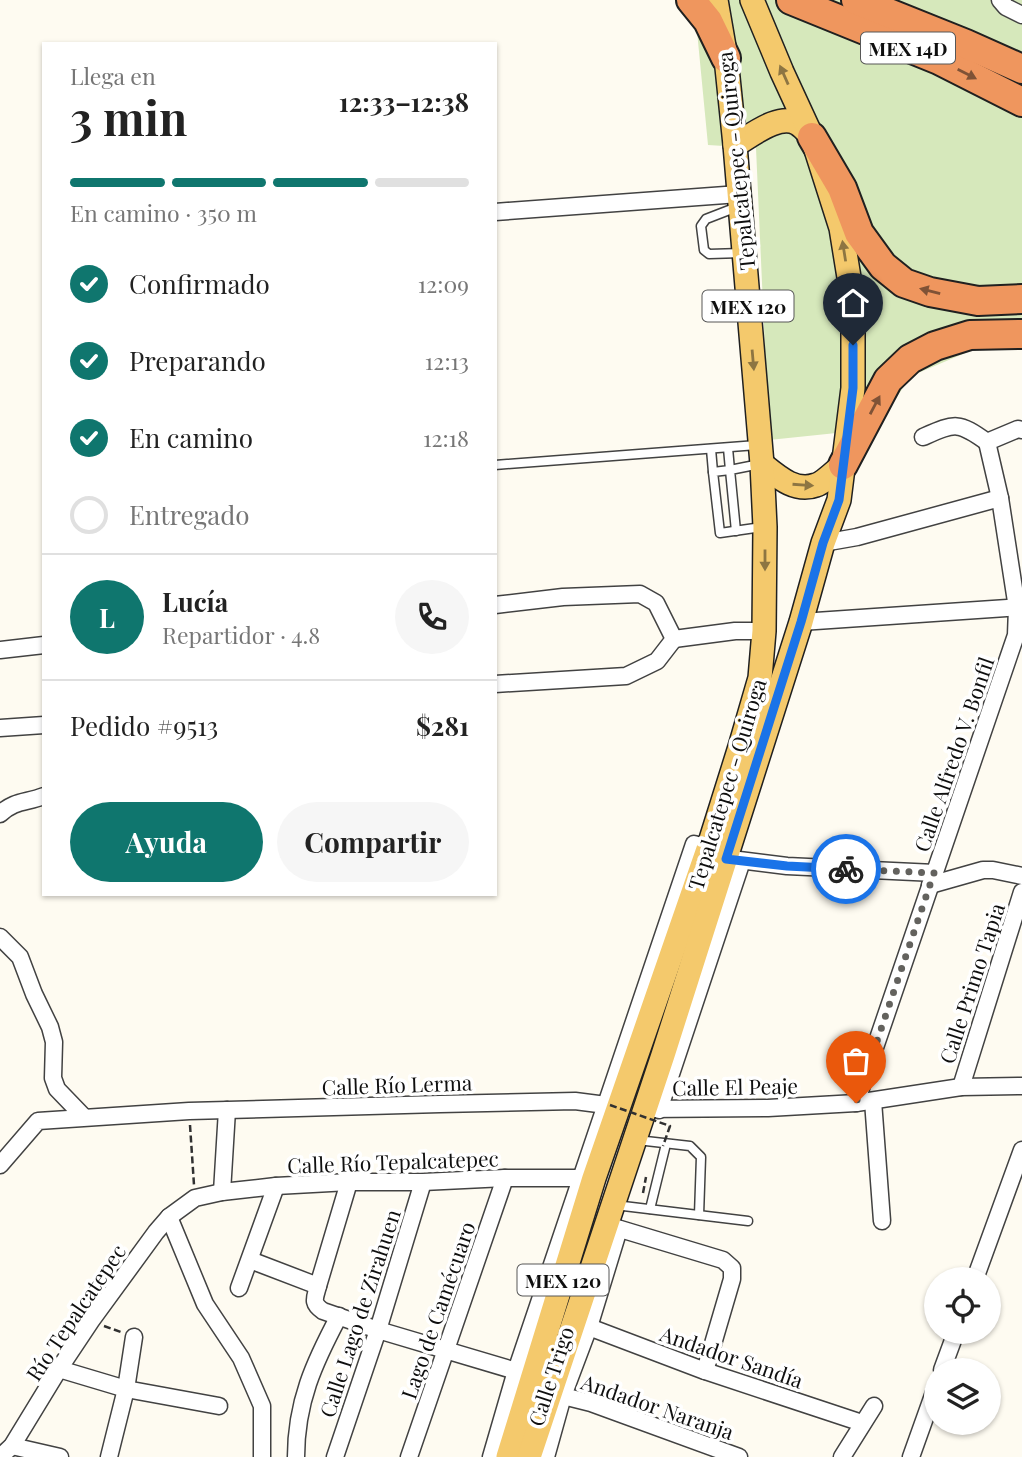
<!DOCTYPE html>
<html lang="es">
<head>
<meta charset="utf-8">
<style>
  :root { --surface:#fff; --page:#f6f6f6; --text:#222; --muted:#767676; --line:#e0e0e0; --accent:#0f766e }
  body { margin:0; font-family:"Playfair Display",serif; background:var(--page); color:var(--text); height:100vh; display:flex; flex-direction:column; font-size:26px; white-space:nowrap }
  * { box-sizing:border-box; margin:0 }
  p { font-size:23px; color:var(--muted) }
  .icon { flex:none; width:38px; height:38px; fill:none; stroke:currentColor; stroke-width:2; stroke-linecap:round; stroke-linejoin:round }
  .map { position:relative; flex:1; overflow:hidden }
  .sheet { position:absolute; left:42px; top:42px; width:455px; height:854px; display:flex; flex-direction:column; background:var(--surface); border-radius:0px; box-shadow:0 2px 5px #0004 }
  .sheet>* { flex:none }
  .tools { position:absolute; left:924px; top:1267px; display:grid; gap:14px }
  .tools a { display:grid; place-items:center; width:77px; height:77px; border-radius:50%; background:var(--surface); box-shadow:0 2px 5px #0004; font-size:35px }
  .pin { position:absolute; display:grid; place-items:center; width:60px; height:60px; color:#fff; margin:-72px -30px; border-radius:50% 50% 50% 0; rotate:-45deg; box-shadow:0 0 7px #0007 }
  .pin .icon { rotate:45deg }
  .courier { position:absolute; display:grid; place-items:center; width:70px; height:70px; margin:-35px; border:5px solid #1a73e8; border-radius:50%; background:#fff; color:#222; box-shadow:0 2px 9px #0007 }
  .summary em { font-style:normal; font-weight:700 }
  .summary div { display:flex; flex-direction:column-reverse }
  .summary { display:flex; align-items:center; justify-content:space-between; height:119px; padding:0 28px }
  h1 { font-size:46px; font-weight:700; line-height:52px }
  .bar { display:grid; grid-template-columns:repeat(4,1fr); gap:10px 7px; align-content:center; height:84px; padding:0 28px }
  .bar i { height:9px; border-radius:5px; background:var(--line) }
  .bar .current { background:var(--accent) }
  .bar p { grid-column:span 4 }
  .line { display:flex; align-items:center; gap:18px; padding:0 28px; border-top:2px solid var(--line) }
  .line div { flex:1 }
  .round { display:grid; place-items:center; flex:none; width:74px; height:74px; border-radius:37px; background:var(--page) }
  ol { padding:0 28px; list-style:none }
  li { display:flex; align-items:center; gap:21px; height:77px }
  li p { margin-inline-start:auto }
  li .icon { padding:7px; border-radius:50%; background:var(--accent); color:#fff; stroke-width:4 }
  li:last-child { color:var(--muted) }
  li i { width:38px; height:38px; border:4px solid var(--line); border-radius:50% }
  .action { display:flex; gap:14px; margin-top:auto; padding:14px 28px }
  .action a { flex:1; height:80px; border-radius:42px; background:var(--accent); color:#fff; font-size:28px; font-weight:700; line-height:80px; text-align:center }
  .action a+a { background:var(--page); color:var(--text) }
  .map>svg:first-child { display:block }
</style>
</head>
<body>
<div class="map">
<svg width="1022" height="1457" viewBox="0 0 1022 1457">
  <rect width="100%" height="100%" fill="#fefbf1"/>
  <!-- green -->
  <path fill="#d6e8bb" d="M694 0H1022V348H977L911 376 875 429 769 440 756 148 708 145Z"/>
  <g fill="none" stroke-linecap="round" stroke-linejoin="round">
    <!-- service casing -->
    <g stroke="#424242" stroke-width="11">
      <g id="service">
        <path d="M737 207 706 219 701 226 704 250 709 254 742 253"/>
        <path d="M728 448 730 470 713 472 720 533 762 527"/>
        <path d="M711 449 713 472"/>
        <path d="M495 465 757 445"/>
        <path d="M736 531 730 470 760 464"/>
        <path d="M637 1140 690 1146 701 1157 699 1215"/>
        <path d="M615 1205 748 1221"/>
        <path d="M650 1209 666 1144"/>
      </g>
    </g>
    <!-- minor casing -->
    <g stroke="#424242" stroke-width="19">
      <g id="minor">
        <path d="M1000 0 1006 7 1022 15"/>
        <path d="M495 212 739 194"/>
        <path d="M923 437C955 423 958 421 987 442"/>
        <path d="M823 543 857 537 1000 498"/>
        <path d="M495 605 563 597 640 594 656 603 674 639 657 661 626 676 495 684"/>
        <path d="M801 622 1022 607"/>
        <path d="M674 639 735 631H764"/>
        <path d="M0 650 44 645"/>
        <path d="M0 728 44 725"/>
        <path d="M0 814C15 800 26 803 44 796"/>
        <path d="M731 859 787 866 935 873"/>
        <path d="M930 885 983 870H993L1022 876"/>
        <path d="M0 937 20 957 34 994 50 1027 54 1042 53 1078 57 1089 84 1117"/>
        <path d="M961 1087 1022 892"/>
        <path d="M873 1101 882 1221"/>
        <path d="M856 1103 1016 635 1017 608 1000 498 987 442 1018 429 1022 430"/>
        <path d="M645 1109 768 1108 856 1103 961 1087 1022 1086"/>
        <path d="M659 1110 742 861"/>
        <path d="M0 1165 38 1121 189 1111 440 1104 575 1101 606 1105"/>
        <path d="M349 1182 318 1286C315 1298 311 1303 323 1311L378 1330 516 1371"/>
        <path d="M222 1192 227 1110"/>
        <path d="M169 1217 205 1304 241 1358 262 1406V1457"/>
        <path d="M607 1225 723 1260 732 1268V1279L705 1371"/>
        <path d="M250 1260 318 1286"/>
        <path d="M975 1279 1022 1150"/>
        <path d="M239 1288 276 1186"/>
        <path d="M589 1327 705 1371 862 1423"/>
        <path d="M59 1369 126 1389 219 1406"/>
        <path d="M942 1370 956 1332"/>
        <path d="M563 1396 591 1403 739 1457"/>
        <path d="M12 1446 60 1457"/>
        <path d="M0 1457 12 1446 59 1369 91 1321 156 1232 169 1217 195 1198 222 1192 276 1186 349 1182H423L505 1178H594"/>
        <path d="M109 1457 126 1389 134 1337"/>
        <path d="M296 1457C296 1402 314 1363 339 1316"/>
        <path d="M335 1457 378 1330 423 1182"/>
        <path d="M409 1457 505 1178"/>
        <path d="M491 1457 516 1371 694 844 708 849"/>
        <path d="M546 1457 563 1396 589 1327 619 1229"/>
        <path d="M842 1457 874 1406"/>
        <path d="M911 1457 936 1387"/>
      </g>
    </g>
    <!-- primary casing -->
    <g stroke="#202020" stroke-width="26">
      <g id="primary">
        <path d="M735 145C751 136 780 112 798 124 803 127 807 132 811 136"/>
        <path d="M762 464C777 476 795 493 816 485 824 483 836 470 843 465"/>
        <path d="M508 1457 594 1178 708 849 740 747 760 678 764 631 765 527 762 464 735 145 726 58 716 0"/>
        <path d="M529 1457 663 1055 801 622 823 543 839 500 853 388V302L841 228 812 137 782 72 752 0"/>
      </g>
    </g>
    <!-- motorway casing -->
    <g stroke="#202020" stroke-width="32">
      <g id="motorway">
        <path d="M691 0 708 21 726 58"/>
        <path d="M791 0 939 60 1022 102"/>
        <path d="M856 0 966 44 1022 69"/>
        <path d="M812 137 842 188 859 233 883 266 904 283 930 292 978 301 1022 299"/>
        <path d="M843 465 888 380 910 359 935 346 970 335 1022 334"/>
      </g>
    </g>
    <!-- path -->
    <g stroke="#313131" stroke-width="2.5" stroke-dasharray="7 3.5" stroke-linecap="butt">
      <path d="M190 1125 194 1185"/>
      <path d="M643 1193 646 1177"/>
      <path d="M104 1326 121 1332"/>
    </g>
    <!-- service -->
    <use href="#service" stroke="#fff" stroke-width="8"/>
    <!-- minor -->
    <use href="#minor" stroke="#fff" stroke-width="16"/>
    <!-- primary -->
    <use href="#primary" stroke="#f4c96c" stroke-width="23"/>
    <!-- motorway -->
    <use href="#motorway" stroke="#ef965e" stroke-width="28"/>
    <!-- path-bridge -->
    <path stroke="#313131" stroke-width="2.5" stroke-dasharray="7 3.5" stroke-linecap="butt" d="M610 1105 670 1126 663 1146"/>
  </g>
  <!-- one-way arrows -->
  <defs><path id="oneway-solid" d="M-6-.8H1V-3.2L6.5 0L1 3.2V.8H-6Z" transform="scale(1.75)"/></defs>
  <g fill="#7f5236">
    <use href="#oneway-solid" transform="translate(967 74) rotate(27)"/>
    <use href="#oneway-solid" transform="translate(930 291) rotate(-166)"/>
    <use href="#oneway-solid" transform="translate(875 405) rotate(-62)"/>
  </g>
  <g fill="#8d7542">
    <use href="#oneway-solid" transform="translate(784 75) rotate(-114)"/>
    <use href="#oneway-solid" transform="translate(844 251) rotate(-99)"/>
    <use href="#oneway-solid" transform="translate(753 360) rotate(85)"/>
    <use href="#oneway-solid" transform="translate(803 485) rotate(4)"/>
    <use href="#oneway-solid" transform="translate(765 560) rotate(90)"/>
  </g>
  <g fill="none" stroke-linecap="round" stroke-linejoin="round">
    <!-- done -->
    <path stroke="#63625e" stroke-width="7" stroke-dasharray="0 12.6" d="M846 869 934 873 856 1103"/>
    <!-- route -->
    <path stroke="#1a73e8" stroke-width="9" d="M846 869 787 866 726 859 801 622 823 543 839 500 853 388V345"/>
  </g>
  <g text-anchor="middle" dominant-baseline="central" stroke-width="7" stroke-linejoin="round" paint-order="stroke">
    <!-- shield labels -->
    <g fill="#fff" stroke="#575757" stroke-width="2">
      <rect x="861" y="32.5" width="94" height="31" rx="5"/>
      <rect x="702.5" y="290.5" width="91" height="31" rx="5"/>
      <rect x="517.5" y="1264.5" width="91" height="31" rx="5"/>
    </g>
    <g font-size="19" font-weight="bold" fill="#0f0f0f">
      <text x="908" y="48">MEX 14D</text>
      <text x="748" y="306">MEX 120</text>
      <text x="563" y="1280">MEX 120</text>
    </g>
    <!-- street labels -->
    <g font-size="21" fill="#0f0f0f" stroke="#fff">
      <text transform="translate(735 161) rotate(-96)">Tepalcatepec - Quiroga</text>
      <text transform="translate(953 754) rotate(-71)">Calle Alfredo V. Bonfil</text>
      <text transform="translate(726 784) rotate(-73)">Tepalcatepec - Quiroga</text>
      <text transform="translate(971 983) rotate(-72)">Calle Primo Tapia</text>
      <text transform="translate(397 1084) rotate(-2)">Calle Río Lerma</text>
      <text transform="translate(735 1086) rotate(-1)">Calle El Peaje</text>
      <text transform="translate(393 1161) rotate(-2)">Calle Río Tepalcatepec</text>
      <text transform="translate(437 1310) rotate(-71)">Lago de Camécuaro</text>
      <text transform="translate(75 1312) rotate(-56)">Río Tepalcatepec</text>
      <text transform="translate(359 1313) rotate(-72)">Calle Lago de Zirahuen</text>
      <text transform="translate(732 1356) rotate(19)">Andador Sandía</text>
      <text transform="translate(550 1376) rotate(-72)">Calle Trigo</text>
      <text transform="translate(658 1406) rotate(19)">Andador Naranja</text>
    </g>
  </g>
</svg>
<div class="tools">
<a><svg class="icon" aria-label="locate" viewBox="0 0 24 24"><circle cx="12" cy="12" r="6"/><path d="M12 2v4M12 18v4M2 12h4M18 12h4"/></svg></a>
<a><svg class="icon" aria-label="layers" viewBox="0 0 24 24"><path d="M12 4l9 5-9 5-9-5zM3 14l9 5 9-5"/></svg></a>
</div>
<div class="pin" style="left:856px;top:1103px;background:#ea580c"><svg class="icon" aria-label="bag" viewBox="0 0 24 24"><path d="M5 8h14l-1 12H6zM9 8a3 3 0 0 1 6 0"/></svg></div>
<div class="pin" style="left:853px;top:345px;background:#1f2937"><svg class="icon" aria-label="home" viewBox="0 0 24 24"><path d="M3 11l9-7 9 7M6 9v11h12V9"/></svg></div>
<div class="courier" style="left:846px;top:869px"><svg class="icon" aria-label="bike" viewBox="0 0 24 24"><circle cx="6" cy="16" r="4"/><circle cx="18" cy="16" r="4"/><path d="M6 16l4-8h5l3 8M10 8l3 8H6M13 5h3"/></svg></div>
<section class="sheet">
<div class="summary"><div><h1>3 min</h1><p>Llega en</p></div><em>12:33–12:38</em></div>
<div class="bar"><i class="current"></i><i class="current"></i><i class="current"></i><i></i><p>En camino · 350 m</p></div>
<ol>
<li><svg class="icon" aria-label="check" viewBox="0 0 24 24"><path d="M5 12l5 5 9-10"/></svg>Confirmado<p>12:09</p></li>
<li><svg class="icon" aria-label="check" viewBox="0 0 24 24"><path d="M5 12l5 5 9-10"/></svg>Preparando<p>12:13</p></li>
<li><svg class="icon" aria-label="check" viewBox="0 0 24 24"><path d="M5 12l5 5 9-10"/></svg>En camino<p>12:18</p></li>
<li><i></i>Entregado</li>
</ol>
<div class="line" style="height:126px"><b class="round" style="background:var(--accent);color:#fff">L</b><div><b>Lucía</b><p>Repartidor · 4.8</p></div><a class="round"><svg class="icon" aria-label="phone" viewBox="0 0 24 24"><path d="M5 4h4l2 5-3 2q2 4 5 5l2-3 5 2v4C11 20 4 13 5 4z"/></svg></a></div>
<div class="line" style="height:91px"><div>Pedido #9513</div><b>$281</b></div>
<div class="action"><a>Ayuda</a><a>Compartir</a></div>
</section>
</div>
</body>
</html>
